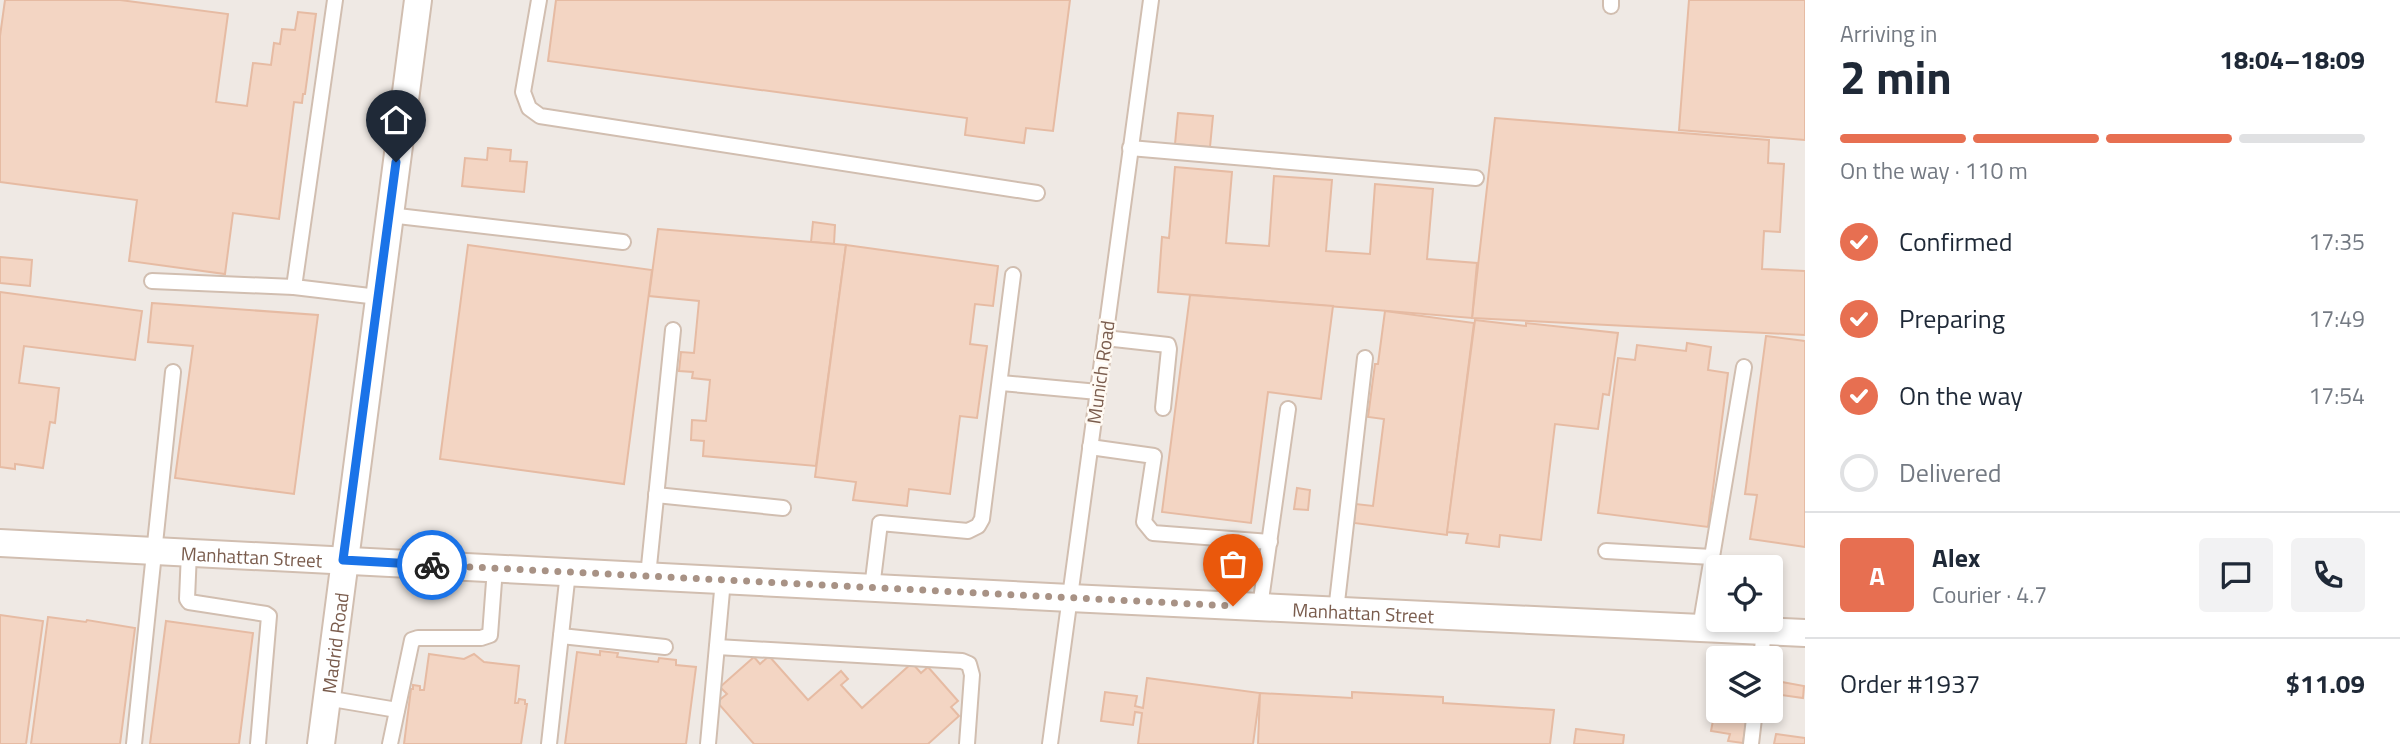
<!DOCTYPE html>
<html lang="en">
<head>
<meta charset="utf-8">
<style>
  :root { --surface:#fff; --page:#f2f2f3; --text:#1f2937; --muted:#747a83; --line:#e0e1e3; --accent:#e76f51 }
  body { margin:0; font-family:"Titillium Web",sans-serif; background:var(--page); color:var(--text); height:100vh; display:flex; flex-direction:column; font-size:26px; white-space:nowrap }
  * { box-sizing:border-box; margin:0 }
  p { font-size:23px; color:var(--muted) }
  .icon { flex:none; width:38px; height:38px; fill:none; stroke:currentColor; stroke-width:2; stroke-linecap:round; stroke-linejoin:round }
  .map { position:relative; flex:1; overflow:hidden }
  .details { display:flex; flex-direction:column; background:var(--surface); width:595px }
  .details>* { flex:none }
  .tools { position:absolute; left:1706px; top:555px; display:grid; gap:14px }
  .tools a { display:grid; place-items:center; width:77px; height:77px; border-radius:7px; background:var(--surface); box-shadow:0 4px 10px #0003; font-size:35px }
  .pin { position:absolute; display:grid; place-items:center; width:60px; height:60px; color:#fff; margin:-72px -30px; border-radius:50% 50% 50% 0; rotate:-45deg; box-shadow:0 0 7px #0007 }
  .pin .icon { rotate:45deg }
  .courier { position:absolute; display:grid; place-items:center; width:70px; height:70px; margin:-35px; border:5px solid #1a73e8; border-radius:50%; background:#fff; color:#222; box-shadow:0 2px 9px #0007 }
  .overview em { font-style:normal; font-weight:700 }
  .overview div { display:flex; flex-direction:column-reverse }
  .overview { display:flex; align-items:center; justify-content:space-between; height:119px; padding:0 35px }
  h1 { font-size:46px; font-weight:700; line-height:52px }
  .bar { display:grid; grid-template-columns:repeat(4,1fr); gap:10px 7px; align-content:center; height:84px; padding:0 35px }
  .bar i { height:9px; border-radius:5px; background:var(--line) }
  .bar .current { background:var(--accent) }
  .bar p { grid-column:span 4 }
  .line { display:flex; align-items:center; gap:18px; padding:0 35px; border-top:2px solid var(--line) }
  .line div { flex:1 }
  .round { display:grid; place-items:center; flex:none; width:74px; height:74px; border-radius:7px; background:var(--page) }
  ol { padding:0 35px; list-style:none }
  li { display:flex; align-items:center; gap:21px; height:77px }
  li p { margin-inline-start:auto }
  li .icon { padding:7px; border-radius:50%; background:var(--accent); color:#fff; stroke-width:4 }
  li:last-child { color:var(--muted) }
  li i { width:38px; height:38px; border:4px solid var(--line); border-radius:50% }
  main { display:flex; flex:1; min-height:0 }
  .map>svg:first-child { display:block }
</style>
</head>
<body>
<main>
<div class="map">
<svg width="1805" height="744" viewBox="0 0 1805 744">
  <rect width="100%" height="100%" fill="#fdf6ec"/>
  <!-- industrial -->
  <path fill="#efe9e4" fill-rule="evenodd" d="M0 0H1805V744H0ZM1718 567H1771V620H1718ZM1718 658H1771V710H1718Z"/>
  <!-- building -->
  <g fill="#f3d5c3" stroke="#e6bba3" stroke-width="2">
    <path d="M5 0H120L228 14 216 102 247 106 253 63 271 65 274 43 280 44 282 29 295 30 298 12 316 14 305 94H303L302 103 294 102 279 219 233 213 225 274 129 261 137 200 0 182V36Z"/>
    <path d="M556 0H1070L1053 131 1026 128 1024 143 965 135 967 118 548 61Z"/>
    <path d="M1689 0H1805V140L1679 130Z"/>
    <path d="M1178 113 1213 116 1210 147 1175 144Z"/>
    <path d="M1495 118 1769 140 1768 163 1784 164 1780 232 1764 231 1762 269 1805 271V335L1472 318Z"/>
    <path d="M488 148 511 150 510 161 527 162 524 192 462 186 465 158 487 160Z"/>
    <path d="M1175 167 1232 172 1226 243 1269 246 1274 176 1332 180 1326 251 1370 254 1375 184 1433 189 1427 259 1477 263 1472 318 1158 292 1162 237 1169 238Z"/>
    <path d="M813 222 835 225 834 244 811 242Z"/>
    <path d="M658 229 846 245 816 466 703 456 704 441 691 440 692 420 706 421 710 380 692 378 693 372 679 371 681 352 694 353 699 301 649 296Z"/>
    <path d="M468 245 652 270 624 484 440 459Z"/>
    <path d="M846 245 998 266 993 306 975 304 970 344 987 346 977 418 960 416 950 494 909 489 907 506 853 500 856 482 815 477Z"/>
    <path d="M0 257 32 260 30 286 0 283Z"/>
    <path d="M0 292 142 311 135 360 24 346 19 383 59 388 55 423 50 422 43 468 15 464V469L0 467Z"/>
    <path d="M1190 295 1333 306 1321 399 1268 392 1251 523 1162 512Z"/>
    <path d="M152 303 318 315 294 494 175 478 193 346 148 342Z"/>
    <path d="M1385 311 1474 323 1447 535 1354 523 1356 504 1373 506 1384 419 1368 417 1375 364H1378Z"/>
    <path d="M1475 320 1526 326V323L1618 333 1609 395 1603 394 1598 429 1555 424 1541 540 1500 535 1499 547 1466 543 1468 534 1447 532Z"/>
    <path d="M1766 336 1805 341V547L1750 539 1757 495 1745 494Z"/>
    <path d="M1687 343 1711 347 1708 370 1728 373 1708 527 1598 513 1618 358 1635 360 1637 345 1686 351Z"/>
    <path d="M1297 488 1310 490 1308 510 1294 509Z"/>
    <path d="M0 615 43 621 26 744H0Z"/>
    <path d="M48 617 86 622 87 620 135 628 120 744H31Z"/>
    <path d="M166 621 253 633 239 744H150Z"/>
    <path d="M600 651 618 653 617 657 658 662 659 658 676 660V665L696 667 686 744H565L577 652 600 655Z"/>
    <path d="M429 654 464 659 474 654 484 662 519 666 515 703H518L519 699 525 700V704H527L521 744H404L411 689H413V685L420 686V690H424Z"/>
    <path d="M769 656 808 700 841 671 848 679 841 685 862 708 912 663 921 673 928 667 958 701 951 707 959 716 928 744H754L717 702 727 694 720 687 754 657 760 664Z"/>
    <path d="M1147 678 1260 693 1253 744H1138L1142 713 1135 712 1133 725 1101 721 1105 692 1137 696 1135 706 1143 708Z"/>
    <path d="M1782 682 1804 686 1803 698 1781 695Z"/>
    <path d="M1352 692 1443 697V703L1554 710 1550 744H1258L1260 693 1352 698Z"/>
    <path d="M1716 705H1718V710H1748L1743 743 1728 741 1730 734 1711 731Z"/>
    <path d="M1576 729 1624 735 1623 744H1574Z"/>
    <path d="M1776 734 1805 738V744H1774Z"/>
  </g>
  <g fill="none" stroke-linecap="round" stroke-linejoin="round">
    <!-- lane casing -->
    <g stroke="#d1beb0" stroke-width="18">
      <g id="lane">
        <path d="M539 0 523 92 529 108 540 116 1037 193"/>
        <path d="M1611 6V0"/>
        <path d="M1130 148 1476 178"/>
        <path d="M389 215 623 242"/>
        <path d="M152 281 294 287 378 297"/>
        <path d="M294 287 335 0"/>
        <path d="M1105 338 1168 345 1169 349 1163 408"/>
        <path d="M1001 383 1098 392"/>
        <path d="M1090 447 1154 456 1144 522 1153 533 1270 542"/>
        <path d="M656 495 783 508"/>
        <path d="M1606 551 1712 557"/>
        <path d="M189 552 187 599 189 602 266 614 269 616 258 744"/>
        <path d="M648 576 673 330"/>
        <path d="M872 588 880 523 968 531 978 526 982 519 1013 275"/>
        <path d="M1260 607 1288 409"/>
        <path d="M1336 611 1365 358"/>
        <path d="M1700 628 1744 367"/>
        <path d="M561 636 665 647"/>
        <path d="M717 647 962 661 969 664 972 675 967 744"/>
        <path d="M1761 658 1764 631"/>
        <path d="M326 698 397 710"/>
        <path d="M134 744 173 372"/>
        <path d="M390 744 412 640 418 638H481L490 635 495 568"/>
        <path d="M549 744 568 572"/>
        <path d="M708 744 723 580"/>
        <path d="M1050 744 1151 0"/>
        <path d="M1751 744 1755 710"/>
      </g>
    </g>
    <!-- street casing -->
    <g stroke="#d1beb0" stroke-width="30">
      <g id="street">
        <path id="s1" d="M0 543 1070 598 1805 633"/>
        <path id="s2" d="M321 744 418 0"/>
      </g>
    </g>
    <!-- lane -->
    <use href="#lane" stroke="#fff" stroke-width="14"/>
    <!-- street -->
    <use href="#street" stroke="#fff" stroke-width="26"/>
  </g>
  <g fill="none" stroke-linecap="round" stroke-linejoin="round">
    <!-- done -->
    <path stroke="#a89285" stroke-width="7" stroke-dasharray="0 12.6" d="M432 565 1233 606"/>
    <!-- route -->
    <path stroke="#1a73e8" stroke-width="9" d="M396 162 343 560 432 565"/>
  </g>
  <g text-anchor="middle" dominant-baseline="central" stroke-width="5" stroke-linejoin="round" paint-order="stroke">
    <!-- street labels -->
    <g font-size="19" fill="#7a5c4d" stroke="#fffaf3">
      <text transform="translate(1100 372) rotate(-82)">Munich Road</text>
      <text stroke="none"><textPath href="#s1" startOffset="252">Manhattan Street</textPath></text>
      <text stroke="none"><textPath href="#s1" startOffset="1365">Manhattan Street</textPath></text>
      <text stroke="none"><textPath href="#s2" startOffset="102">Madrid Road</textPath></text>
    </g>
  </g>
</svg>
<div class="tools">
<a><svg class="icon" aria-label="locate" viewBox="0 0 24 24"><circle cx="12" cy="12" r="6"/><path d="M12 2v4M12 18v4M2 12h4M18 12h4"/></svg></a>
<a><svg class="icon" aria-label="layers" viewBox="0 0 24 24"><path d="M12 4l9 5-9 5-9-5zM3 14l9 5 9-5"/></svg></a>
</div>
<div class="pin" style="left:1233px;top:606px;background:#ea580c"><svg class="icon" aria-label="bag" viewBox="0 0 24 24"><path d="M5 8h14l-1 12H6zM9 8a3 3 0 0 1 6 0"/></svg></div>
<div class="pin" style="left:396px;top:162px;background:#1f2937"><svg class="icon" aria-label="home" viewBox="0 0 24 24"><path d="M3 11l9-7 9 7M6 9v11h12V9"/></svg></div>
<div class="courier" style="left:432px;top:565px"><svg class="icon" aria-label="bike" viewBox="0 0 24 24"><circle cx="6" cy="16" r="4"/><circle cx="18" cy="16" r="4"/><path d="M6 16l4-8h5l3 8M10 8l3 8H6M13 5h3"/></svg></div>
</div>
<section class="details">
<div class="overview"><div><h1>2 min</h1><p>Arriving in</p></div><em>18:04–18:09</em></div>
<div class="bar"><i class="current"></i><i class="current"></i><i class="current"></i><i></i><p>On the way · 110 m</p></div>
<ol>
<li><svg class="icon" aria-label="check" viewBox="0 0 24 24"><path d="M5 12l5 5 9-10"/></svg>Confirmed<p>17:35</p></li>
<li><svg class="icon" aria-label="check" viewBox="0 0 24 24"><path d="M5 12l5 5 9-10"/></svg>Preparing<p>17:49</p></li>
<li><svg class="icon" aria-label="check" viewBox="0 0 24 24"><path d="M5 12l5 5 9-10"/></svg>On the way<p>17:54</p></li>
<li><i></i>Delivered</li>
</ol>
<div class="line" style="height:126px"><b class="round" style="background:var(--accent);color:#fff">A</b><div><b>Alex</b><p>Courier · 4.7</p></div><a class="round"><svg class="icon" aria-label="chat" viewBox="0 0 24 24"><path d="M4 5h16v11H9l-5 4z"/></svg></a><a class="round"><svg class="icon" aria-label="phone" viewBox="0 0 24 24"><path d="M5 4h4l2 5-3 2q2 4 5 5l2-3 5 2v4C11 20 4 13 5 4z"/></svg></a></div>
<div class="line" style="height:91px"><div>Order #1937</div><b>$11.09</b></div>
</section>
</main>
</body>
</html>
